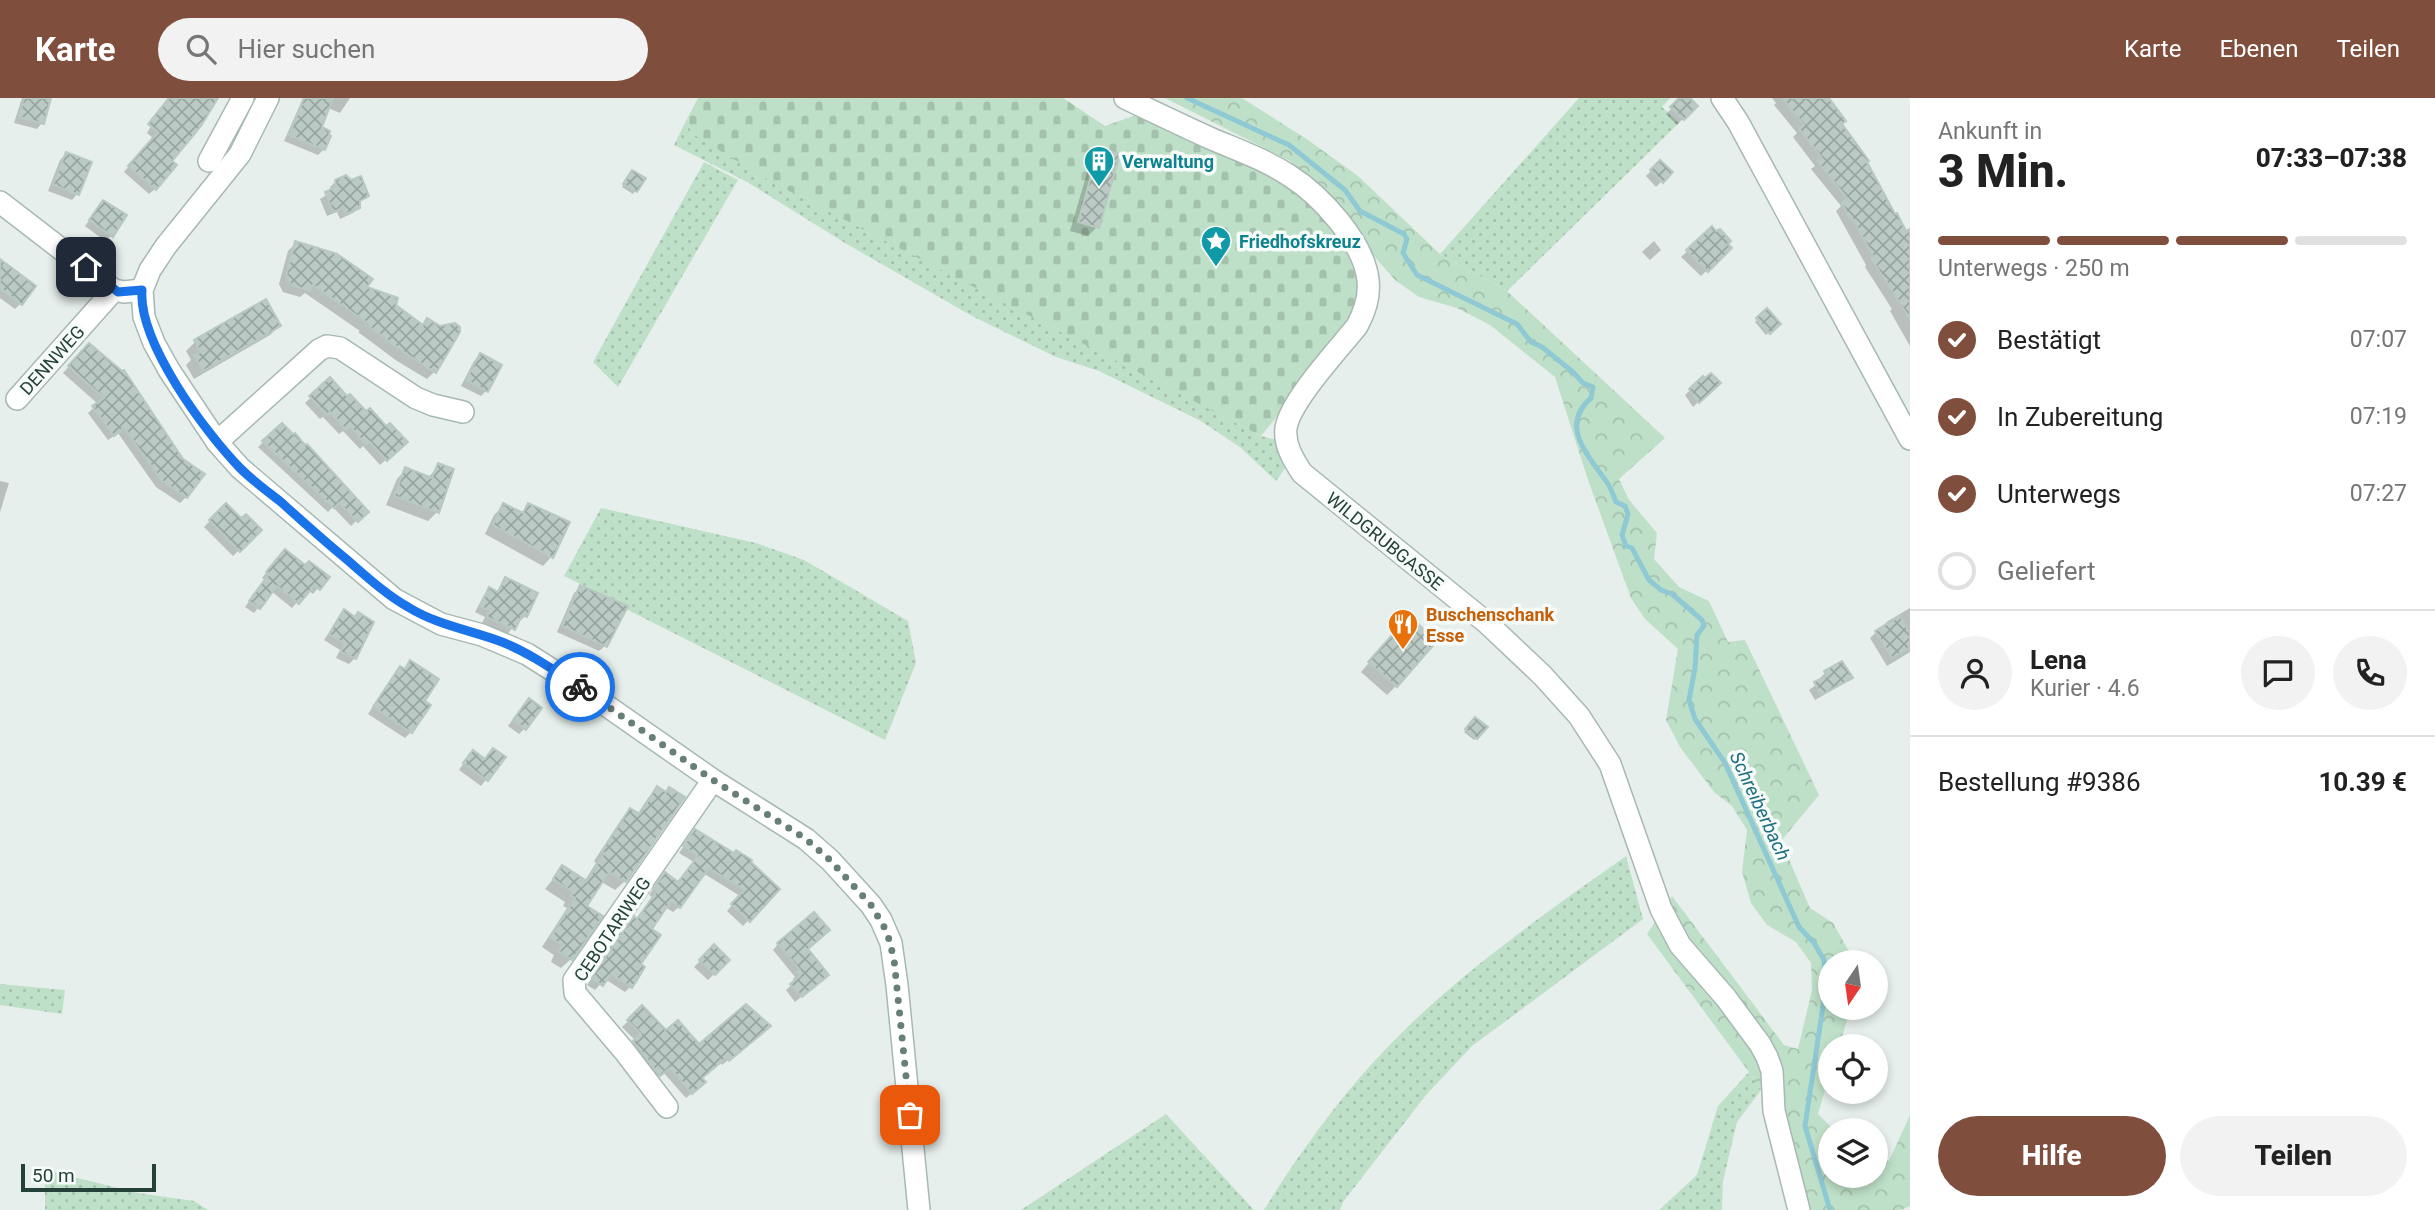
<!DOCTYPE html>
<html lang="de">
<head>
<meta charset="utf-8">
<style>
  :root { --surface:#fff; --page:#f2f2f2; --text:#222; --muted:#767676; --line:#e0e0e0; --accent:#804e3d }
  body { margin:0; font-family:Roboto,sans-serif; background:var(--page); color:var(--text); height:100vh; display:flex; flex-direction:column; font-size:26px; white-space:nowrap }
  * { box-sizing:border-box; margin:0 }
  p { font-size:23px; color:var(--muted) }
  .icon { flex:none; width:38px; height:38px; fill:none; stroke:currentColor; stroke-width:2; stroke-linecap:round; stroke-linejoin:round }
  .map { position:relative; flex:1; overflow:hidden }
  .drawer { display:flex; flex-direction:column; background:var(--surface); width:525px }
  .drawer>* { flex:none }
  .needle { width:46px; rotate:193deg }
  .controls { position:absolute; left:1818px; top:852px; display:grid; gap:14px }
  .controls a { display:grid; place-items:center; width:70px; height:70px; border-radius:50%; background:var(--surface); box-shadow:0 4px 10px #0003; font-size:35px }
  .scale { position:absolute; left:21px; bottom:18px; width:135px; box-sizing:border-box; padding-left:7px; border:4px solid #24423a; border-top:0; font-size:19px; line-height:24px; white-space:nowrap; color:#24423a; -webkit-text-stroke:5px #f7fbf9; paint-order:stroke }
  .pin { position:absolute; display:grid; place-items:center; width:60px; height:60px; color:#fff; margin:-30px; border-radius:14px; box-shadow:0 4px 10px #0006 }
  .courier { position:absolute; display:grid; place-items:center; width:70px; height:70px; margin:-35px; border:5px solid #1a73e8; border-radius:50%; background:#fff; color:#222; box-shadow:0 2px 9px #0007 }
  .head em { font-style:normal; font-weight:800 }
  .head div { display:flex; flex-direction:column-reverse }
  .head { display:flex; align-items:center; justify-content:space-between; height:119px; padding:0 28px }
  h1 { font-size:46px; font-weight:800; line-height:52px }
  .bar { display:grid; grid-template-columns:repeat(4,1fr); gap:10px 7px; align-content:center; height:84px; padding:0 28px }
  .bar i { height:9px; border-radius:5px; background:var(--line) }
  .bar .selected { background:var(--accent) }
  .bar p { grid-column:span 4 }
  .line { display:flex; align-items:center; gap:18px; padding:0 28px; border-top:2px solid var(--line) }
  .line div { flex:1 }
  .round { display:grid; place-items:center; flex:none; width:74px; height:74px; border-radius:37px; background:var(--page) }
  ol { padding:0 28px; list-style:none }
  li { display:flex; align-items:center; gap:21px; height:77px }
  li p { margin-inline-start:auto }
  li .icon { padding:7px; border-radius:50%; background:var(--accent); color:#fff; stroke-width:4 }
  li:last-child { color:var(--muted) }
  li i { width:38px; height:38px; border:4px solid var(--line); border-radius:50% }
  .cta { display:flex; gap:14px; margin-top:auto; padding:14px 28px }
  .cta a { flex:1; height:80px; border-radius:42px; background:var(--accent); color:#fff; font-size:28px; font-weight:800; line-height:80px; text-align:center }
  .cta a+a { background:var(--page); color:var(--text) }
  header { display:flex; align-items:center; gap:42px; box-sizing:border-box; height:98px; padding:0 35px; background:var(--accent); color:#fff }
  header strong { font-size:33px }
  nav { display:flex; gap:38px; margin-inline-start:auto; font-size:24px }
  .search { width:490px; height:63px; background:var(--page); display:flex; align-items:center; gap:18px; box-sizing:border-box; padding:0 24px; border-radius:38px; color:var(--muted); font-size:26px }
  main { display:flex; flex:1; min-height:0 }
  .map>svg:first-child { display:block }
</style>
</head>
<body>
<header>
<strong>Karte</strong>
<div class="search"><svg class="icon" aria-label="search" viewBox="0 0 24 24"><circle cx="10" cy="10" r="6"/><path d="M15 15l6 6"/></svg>Hier suchen</div>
<nav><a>Karte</a><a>Ebenen</a><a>Teilen</a></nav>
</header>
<main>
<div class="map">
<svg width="1910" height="1112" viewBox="0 0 1910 1112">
  <defs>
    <pattern id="grass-dots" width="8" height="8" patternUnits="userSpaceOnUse" patternTransform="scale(1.75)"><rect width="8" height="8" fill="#bfe0c8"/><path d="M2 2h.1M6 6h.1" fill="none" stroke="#a4c1ad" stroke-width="1.8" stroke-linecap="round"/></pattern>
    <pattern id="forest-crowns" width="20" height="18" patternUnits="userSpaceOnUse" patternTransform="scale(1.75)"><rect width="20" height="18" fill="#bfe0c8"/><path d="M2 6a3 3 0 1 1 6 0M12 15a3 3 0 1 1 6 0" fill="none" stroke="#a4c1ad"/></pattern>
    <pattern id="cemetery-stones" width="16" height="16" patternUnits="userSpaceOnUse" patternTransform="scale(1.75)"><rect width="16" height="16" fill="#bfe0c8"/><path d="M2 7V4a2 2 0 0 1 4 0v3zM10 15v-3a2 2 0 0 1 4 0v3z" fill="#a4c1ad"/></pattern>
    <pattern id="building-cross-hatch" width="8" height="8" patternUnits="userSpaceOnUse" patternTransform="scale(1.75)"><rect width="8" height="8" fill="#bbcac4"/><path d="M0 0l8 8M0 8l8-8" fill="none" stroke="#98a6a0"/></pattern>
  </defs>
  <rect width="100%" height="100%" fill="#e6efeb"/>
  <!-- grass -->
  <g fill="url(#grass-dots)">
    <path d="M1579 0H1670L1662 9 1679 25 1507 193 1440 156Z"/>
    <path d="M688 19 691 35 1261 338 1301 348 1276 383 1241 350 1201 323 1099 273 1056 259 972 218 845 145 747 84 674 47Z"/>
    <path d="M704 64 738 82 618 289 593 264Z"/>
    <path d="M601 410 756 445 804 462 908 523 916 565 885 642 626 511 627 508 564 478Z"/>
    <path d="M1626 758 1643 821 1472 948 1426 997 1343 1104 1340 1112H1264C1306 1044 1357 976 1416 921 1481 860 1554 809 1626 758Z"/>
    <path d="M0 886 65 892 62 916 0 907Z"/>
    <path d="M1749 974 1761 992 1737 1024 1723 1083 1722 1112H1659L1697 1077 1718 1008Z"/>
    <path d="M1166 1016 1254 1112H1021Z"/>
    <path d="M45 1072 138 1095 194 1103 208 1112H45Z"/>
  </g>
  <!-- forest -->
  <path fill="url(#forest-crowns)" d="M1165 0H1242L1308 42 1358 78 1440 156 1507 193 1665 340 1619 381 1629 402 1657 435 1654 461 1679 489 1709 503 1728 544 1745 542 1819 697 1781 743 1810 810 1833 825 1851 857V864H1830V910H1851L1839 948H1830V975L1818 1016 1834 1032H1830V1078H1876V1057L1889 1063 1910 1017V1108L1901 1112H1807L1785 1028 1749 974 1647 836 1672 798 1784 947 1798 951 1812 892 1811 865 1796 844 1767 827 1751 805 1742 774 1747 732 1732 708 1714 694 1680 649 1666 622 1678 551 1645 521 1631 500 1588 382 1555 279 1490 227 1457 210 1419 199 1395 182 1290 63Z"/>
  <!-- cemetery -->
  <path fill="url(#cemetery-stones)" d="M698 0H1063L1105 28 1136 17 1241 61 1294 92 1336 131 1360 176 1355 222 1261 338 768 82 691 35 688 19Z"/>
  <!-- shadow -->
  <g fill="#0003">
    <path d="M22 0H42V25L37 31 14 25Z"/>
    <path d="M168 0H216L170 63 155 91 149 96 124 74 153 40 147 35Z"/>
    <path d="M303 0H350L340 15 328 10 320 30 324 51 318 57 284 43Z"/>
    <path d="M1682 0H1687L1695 8 1677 27 1666 16Z"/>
    <path d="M1772 0H1827L1840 26 1910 141V248L1890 213 1892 211 1865 169 1866 167 1836 113 1841 108 1811 71 1815 68 1793 39 1797 35 1774 7 1776 5Z"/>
    <path d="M1100 52 1097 129 1088 138 1070 133 1091 61Z"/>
    <path d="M66 56 90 65 77 96 72 102 48 93 60 62Z"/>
    <path d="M1660 64 1671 74 1656 89 1646 78Z"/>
    <path d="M630 76 643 81 633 96 622 89Z"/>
    <path d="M336 83 351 84 367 98 359 105 358 110 353 115 340 121 337 114 327 118 320 101 331 94 330 89Z"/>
    <path d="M103 104 111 138 105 143 85 128Z"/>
    <path d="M1712 131 1730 150 1701 178 1681 159Z"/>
    <path d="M1654 143 1661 152 1650 162 1642 154Z"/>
    <path d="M296 145 421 228 427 222 434 274 427 281 397 263 358 234 360 233 305 195 300 199 283 194 279 186 288 153Z"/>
    <path d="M0 173 20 206 15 211 0 200Z"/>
    <path d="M1767 212 1779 226 1766 237 1755 224Z"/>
    <path d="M279 228 270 237 194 281 186 267 191 262 186 253 195 244Z"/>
    <path d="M83 253 186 399 180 405 156 389 118 335 108 342 88 315 98 306 63 275Z"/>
    <path d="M480 257 486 293 481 298 461 288 474 263Z"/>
    <path d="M1703 280 1718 285 1693 309 1685 297Z"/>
    <path d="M330 282 347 300 405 344 380 367 363 348 360 351 343 333 339 336 323 319 320 321 305 305Z"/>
    <path d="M282 327 366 413 351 428 333 409 328 414 258 349Z"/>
    <path d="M439 367 437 414 428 423 386 407 397 381 406 371 428 380Z"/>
    <path d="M0 383 9 385 0 414Z"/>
    <path d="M226 407 241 422 260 432 233 458 204 429Z"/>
    <path d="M529 407 552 458 543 468 485 436 494 417 503 408 520 416Z"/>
    <path d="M280 458 327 479 313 496 308 492 292 510 271 493 254 515 245 509 265 482 262 480Z"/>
    <path d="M506 481 525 518 519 524 517 523 507 537 482 525 485 519 475 514 484 497 490 491 496 495Z"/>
    <path d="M580 490 605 548 599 553 557 534 574 495Z"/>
    <path d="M1910 510V554L1887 568 1870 540 1888 523Z"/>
    <path d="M344 513 355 560 349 566 336 560 340 552 324 542Z"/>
    <path d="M1400 529 1396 588 1387 597 1361 574Z"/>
    <path d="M410 564 423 603 411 634 405 640 368 616 395 576 400 570 403 572Z"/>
    <path d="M1825 575 1850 579 1845 585 1815 602 1809 592 1821 583 1820 580Z"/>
    <path d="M523 608 525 630 519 636 508 628Z"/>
    <path d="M1475 621 1485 629 1474 642 1464 634Z"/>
    <path d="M493 652 503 659 481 688 459 672 467 660 484 662Z"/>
    <path d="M657 690 625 783 615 792 600 783 585 808 571 861 561 870 551 864 554 857 542 849 567 810 563 808 565 804 545 791 562 770 584 784 596 765 594 763 621 722 630 712 637 717 648 700Z"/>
    <path d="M690 739 778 791 743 828 727 813 740 798 703 775 679 809 673 814 665 809 650 832 630 889 625 894 605 881 595 892 587 887 629 826 636 822 652 799 649 797 659 782 678 786 694 764 679 755Z"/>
    <path d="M778 846 806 851 821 883 795 904 786 892 795 884 793 881 795 879 773 852Z"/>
    <path d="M715 848 728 862 708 882 694 869Z"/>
    <path d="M642 910 666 935 699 949 763 934 722 967 720 964 700 980 698 990 686 1000 663 974 653 983 629 950 636 943 622 929Z"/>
  </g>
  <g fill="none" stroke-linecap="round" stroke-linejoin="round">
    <!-- stream -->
    <path stroke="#8ec9d4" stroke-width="5" d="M1187 0 1289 47 1345 92 1360 113 1404 136 1407 141 1403 155 1417 177 1517 226 1531 244 1542 249 1573 274 1583 285 1593 289 1591 300C1559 328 1588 357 1606 383 1611 389 1613 397 1616 404L1625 408 1628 416 1622 437 1626 448 1632 450 1649 482 1661 492 1672 496 1702 522 1704 528 1697 537 1695 570 1689 602 1695 621 1725 665 1799 829 1814 845 1824 862 1826 888 1805 1028 1830 1112"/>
  </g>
  <!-- building -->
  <g fill="url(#building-cross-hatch)" stroke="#b8c9c2" stroke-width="2">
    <path d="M24 0H51L44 26 19 19Z"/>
    <path d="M169 0H218L201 28 172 63 177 67 156 92 128 68 158 34 148 26Z"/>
    <path d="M304 0H333L322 29 330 33 329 37 331 38 325 52 289 37Z"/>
    <path d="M1679 0H1690L1698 8 1684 22 1670 9Z"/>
    <path d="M1782 0H1829L1846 23 1842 26 1869 63 1867 64 1895 116 1897 115 1906 133 1910 131V221L1871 160 1873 158 1852 120 1850 121 1842 105 1847 100 1817 63 1822 60 1799 31 1804 27Z"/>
    <path d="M1099 50 1120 56 1099 130 1078 124Z"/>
    <path d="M66 54 92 64 79 97 53 87Z"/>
    <path d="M1660 62 1673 74 1663 85 1650 72Z"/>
    <path d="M632 72 646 80 637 94 623 86Z"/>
    <path d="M346 77 351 82 361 78 369 98 360 103V110L346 116 343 110 333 114 325 94 336 89 335 82Z"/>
    <path d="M103 102 127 117 113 139 89 122Z"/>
    <path d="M1712 128 1716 133 1720 131 1731 143 1728 146 1732 150 1708 174 1686 152Z"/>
    <path d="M295 143 337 156 373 181 367 189 398 200 396 207 423 227 427 220 440 228 455 225 460 229V234L436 275 405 255 365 226 366 224 313 187 310 193 291 187 286 178Z"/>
    <path d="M0 161 36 188 22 207 0 190Z"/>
    <path d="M266 201 281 228 203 273 194 257 200 254 194 242Z"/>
    <path d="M1767 210 1781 226 1770 236 1756 220Z"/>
    <path d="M89 245 122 273 124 272 183 361 205 376 187 400 162 383 124 330 114 338 92 308 104 300 68 268Z"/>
    <path d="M480 255 502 267 488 294 466 282Z"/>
    <path d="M1711 275 1721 285 1699 305 1689 291 1703 278 1705 280Z"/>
    <path d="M330 279 347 298 350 296 366 313 370 310 386 328 390 325 408 344 387 363 370 344 366 347 350 328 346 332 330 314 327 317 309 298Z"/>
    <path d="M282 325 293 336 295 335 305 347 307 346 369 414 358 424 339 405 334 410 262 343Z"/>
    <path d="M438 365 454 371 439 415 394 398 405 369 432 380Z"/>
    <path d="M226 405 241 420 246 416 262 432 240 454 209 422Z"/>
    <path d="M503 405 523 415 528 405 570 424 553 460 493 427Z"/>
    <path d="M285 451 305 467 309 463 330 479 320 492 314 488 299 506 277 488 260 511 249 503 269 476 266 474Z"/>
    <path d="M505 479 538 495 527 519 522 517 515 532 487 519 489 513 480 508 489 489 498 494Z"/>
    <path d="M580 487 628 508 607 549 562 528Z"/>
    <path d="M344 511 355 519 358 514 374 524 356 561 341 554 344 546 329 536Z"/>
    <path d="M1409 518 1437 543 1397 589 1368 564Z"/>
    <path d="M1900 518 1910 535V549L1892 560 1875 533Z"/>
    <path d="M410 562 439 581 425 603 431 607 412 635 373 609 400 568 405 571Z"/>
    <path d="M1842 563 1853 580 1821 597 1814 584 1827 578 1824 573Z"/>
    <path d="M529 600 542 610 526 632 513 622Z"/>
    <path d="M1475 619 1488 629 1477 641 1465 631Z"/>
    <path d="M493 650 506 659 488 683 463 665 473 652 485 661Z"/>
    <path d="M657 688 666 694 669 689 685 699 626 784 609 774 587 808 603 818 572 862 559 854 562 847 550 840 575 800 571 798 573 794 553 781 562 767 587 783 604 755 602 753 630 710 640 716Z"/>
    <path d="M695 731 734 755 736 752 752 762 751 764 780 791 750 824 731 806 744 792 709 770 680 810 671 803 652 831 661 837 641 866 645 869 632 890 611 876 603 888 591 880 634 818 637 821 657 793 653 791 665 774 678 784 698 758 683 748Z"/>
    <path d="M814 814 830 832 808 851 829 877 802 899 790 886 800 878 797 874 800 872 777 845Z"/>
    <path d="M714 846 730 862 715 877 699 862Z"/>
    <path d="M746 906 771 928 729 963 726 960 702 980 706 984 692 996 670 970 660 978 633 943 641 936 627 922 642 907 666 932 678 922 699 946Z"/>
  </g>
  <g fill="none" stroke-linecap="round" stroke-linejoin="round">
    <!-- minor casing -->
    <g stroke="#a8b8b2" stroke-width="24">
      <g id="minor">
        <path d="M268 0 240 56 166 148 150 172 142 192 144 219 154 245 169 272 217 344 240 370 394 501 441 526 482 537 527 556 587 594 713 682 806 741 830 762 871 807 881 822 891 845 897 887 919 1112"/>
        <path d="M1125 0C1154 14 1183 28 1212 41 1238 52 1266 62 1290 78 1320 97 1364 144 1368 182 1370 199 1365 213 1357 228 1339 251 1290 303 1286 330 1284 347 1293 361 1302 375L1487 525 1543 578 1579 618 1610 666 1661 811 1680 847 1726 900 1760 946 1767 959 1772 973 1774 1013 1799 1112"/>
        <path d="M1722 0 1738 24 1910 341"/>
        <path d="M209 63 243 0"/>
        <path d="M0 104 114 192 124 194 142 192"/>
        <path d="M17 301 114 192"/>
        <path d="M217 344 319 252 327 248 340 250 416 300 433 307 463 314"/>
        <path d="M667 1009 625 954 575 895 574 882 713 682"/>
      </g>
    </g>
    <!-- minor -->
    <use href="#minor" stroke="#fff" stroke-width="21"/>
  </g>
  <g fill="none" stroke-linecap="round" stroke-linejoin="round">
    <!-- done -->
    <path stroke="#687f78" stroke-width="7" stroke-dasharray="0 12.6" d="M580 589 713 682 806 741 830 762 871 807 887 834 894 861 910 1017"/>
    <!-- route -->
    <path stroke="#1a73e8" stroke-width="9" d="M86 169 118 194 142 192C138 244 205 334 240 370 253 383 267 393 281 404 302 423 323 442 345 460 365 477 385 496 408 509 437 527 470 532 502 544 530 555 555 573 580 589"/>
  </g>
  <!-- icons -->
  <defs>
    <g id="building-pin" transform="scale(1.575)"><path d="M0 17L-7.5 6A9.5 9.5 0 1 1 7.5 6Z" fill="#0f9aa8" stroke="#f7fbf9"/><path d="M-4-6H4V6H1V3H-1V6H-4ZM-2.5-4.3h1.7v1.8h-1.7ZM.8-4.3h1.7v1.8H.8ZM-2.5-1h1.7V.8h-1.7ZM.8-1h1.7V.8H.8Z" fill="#fff"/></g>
    <g id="sight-pin" transform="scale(1.575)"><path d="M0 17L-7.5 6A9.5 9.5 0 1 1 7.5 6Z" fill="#0f9aa8" stroke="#f7fbf9"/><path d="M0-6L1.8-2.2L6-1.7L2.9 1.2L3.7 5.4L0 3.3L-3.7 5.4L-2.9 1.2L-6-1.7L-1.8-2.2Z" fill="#fff"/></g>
    <g id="restaurant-pin" transform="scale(1.575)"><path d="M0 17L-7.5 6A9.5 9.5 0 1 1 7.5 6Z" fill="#e8710a" stroke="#f7fbf9"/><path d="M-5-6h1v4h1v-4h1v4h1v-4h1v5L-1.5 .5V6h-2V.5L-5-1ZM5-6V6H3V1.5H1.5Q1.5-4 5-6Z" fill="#fff"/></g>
  </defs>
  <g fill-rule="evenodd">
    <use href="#building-pin" x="1099" y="63"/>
    <use href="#sight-pin" x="1216" y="143"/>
    <use href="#restaurant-pin" x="1403" y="526"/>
  </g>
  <g text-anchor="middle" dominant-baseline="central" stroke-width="7" stroke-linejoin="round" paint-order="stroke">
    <!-- culture labels -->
    <g font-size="18" font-weight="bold" fill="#0d838f" stroke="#f7fbf9" text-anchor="start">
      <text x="1122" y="63">Verwaltung</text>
      <text x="1239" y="143">Friedhofskreuz</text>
    </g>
    <!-- street labels -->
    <g font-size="18" fill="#24423a" stroke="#f7fbf9">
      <text transform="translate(52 262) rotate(-48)">DENNWEG</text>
      <text transform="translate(1385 443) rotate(39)">WILDGRUBGASSE</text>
      <text transform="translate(612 831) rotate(-56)">CEBOTARIWEG</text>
    </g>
    <!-- food labels -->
    <g font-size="18" font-weight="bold" fill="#c56008" stroke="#f7fbf9" text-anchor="start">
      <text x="1426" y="516">Buschenschank<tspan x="1426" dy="21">Esse</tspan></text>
    </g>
    <!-- water labels -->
    <g font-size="19" font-style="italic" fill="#1c6f80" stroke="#f7fbf9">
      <text transform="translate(1760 708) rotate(65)">Schreiberbach</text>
    </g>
  </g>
</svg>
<div class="controls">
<a><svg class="needle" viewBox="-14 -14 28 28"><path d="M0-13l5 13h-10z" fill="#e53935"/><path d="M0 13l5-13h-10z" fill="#767676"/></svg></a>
<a><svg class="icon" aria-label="locate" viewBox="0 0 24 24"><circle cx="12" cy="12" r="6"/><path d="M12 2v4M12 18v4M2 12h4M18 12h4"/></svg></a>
<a><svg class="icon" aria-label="layers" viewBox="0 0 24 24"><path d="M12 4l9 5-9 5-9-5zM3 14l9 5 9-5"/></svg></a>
</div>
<div class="scale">50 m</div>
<div class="pin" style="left:910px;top:1017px;background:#ea580c"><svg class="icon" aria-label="bag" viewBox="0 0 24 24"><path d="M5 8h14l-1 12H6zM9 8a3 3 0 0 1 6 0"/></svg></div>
<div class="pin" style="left:86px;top:169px;background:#1f2937"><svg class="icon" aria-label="home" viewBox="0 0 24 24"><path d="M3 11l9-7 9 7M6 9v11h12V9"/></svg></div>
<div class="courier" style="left:580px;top:589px"><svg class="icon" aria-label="bike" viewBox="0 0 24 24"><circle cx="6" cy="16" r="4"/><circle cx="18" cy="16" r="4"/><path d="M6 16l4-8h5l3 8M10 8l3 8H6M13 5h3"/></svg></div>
</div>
<section class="drawer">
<div class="head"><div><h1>3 Min.</h1><p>Ankunft in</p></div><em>07:33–07:38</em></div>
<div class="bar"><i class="selected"></i><i class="selected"></i><i class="selected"></i><i></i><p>Unterwegs · 250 m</p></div>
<ol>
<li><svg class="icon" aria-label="check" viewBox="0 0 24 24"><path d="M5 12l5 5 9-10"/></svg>Bestätigt<p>07:07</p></li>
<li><svg class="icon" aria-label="check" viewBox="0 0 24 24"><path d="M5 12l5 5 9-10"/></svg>In Zubereitung<p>07:19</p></li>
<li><svg class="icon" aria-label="check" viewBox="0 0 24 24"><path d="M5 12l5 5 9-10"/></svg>Unterwegs<p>07:27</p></li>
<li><i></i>Geliefert</li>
</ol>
<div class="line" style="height:126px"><a class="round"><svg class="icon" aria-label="person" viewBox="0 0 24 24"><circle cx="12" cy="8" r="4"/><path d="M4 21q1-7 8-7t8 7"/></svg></a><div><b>Lena</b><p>Kurier · 4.6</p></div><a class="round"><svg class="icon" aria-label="chat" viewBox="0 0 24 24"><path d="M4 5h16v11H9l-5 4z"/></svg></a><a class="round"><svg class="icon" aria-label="phone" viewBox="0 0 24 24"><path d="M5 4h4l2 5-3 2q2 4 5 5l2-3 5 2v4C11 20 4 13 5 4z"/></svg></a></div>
<div class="line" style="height:91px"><div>Bestellung #9386</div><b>10.39 €</b></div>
<div class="cta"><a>Hilfe</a><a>Teilen</a></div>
</section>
</main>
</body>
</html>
